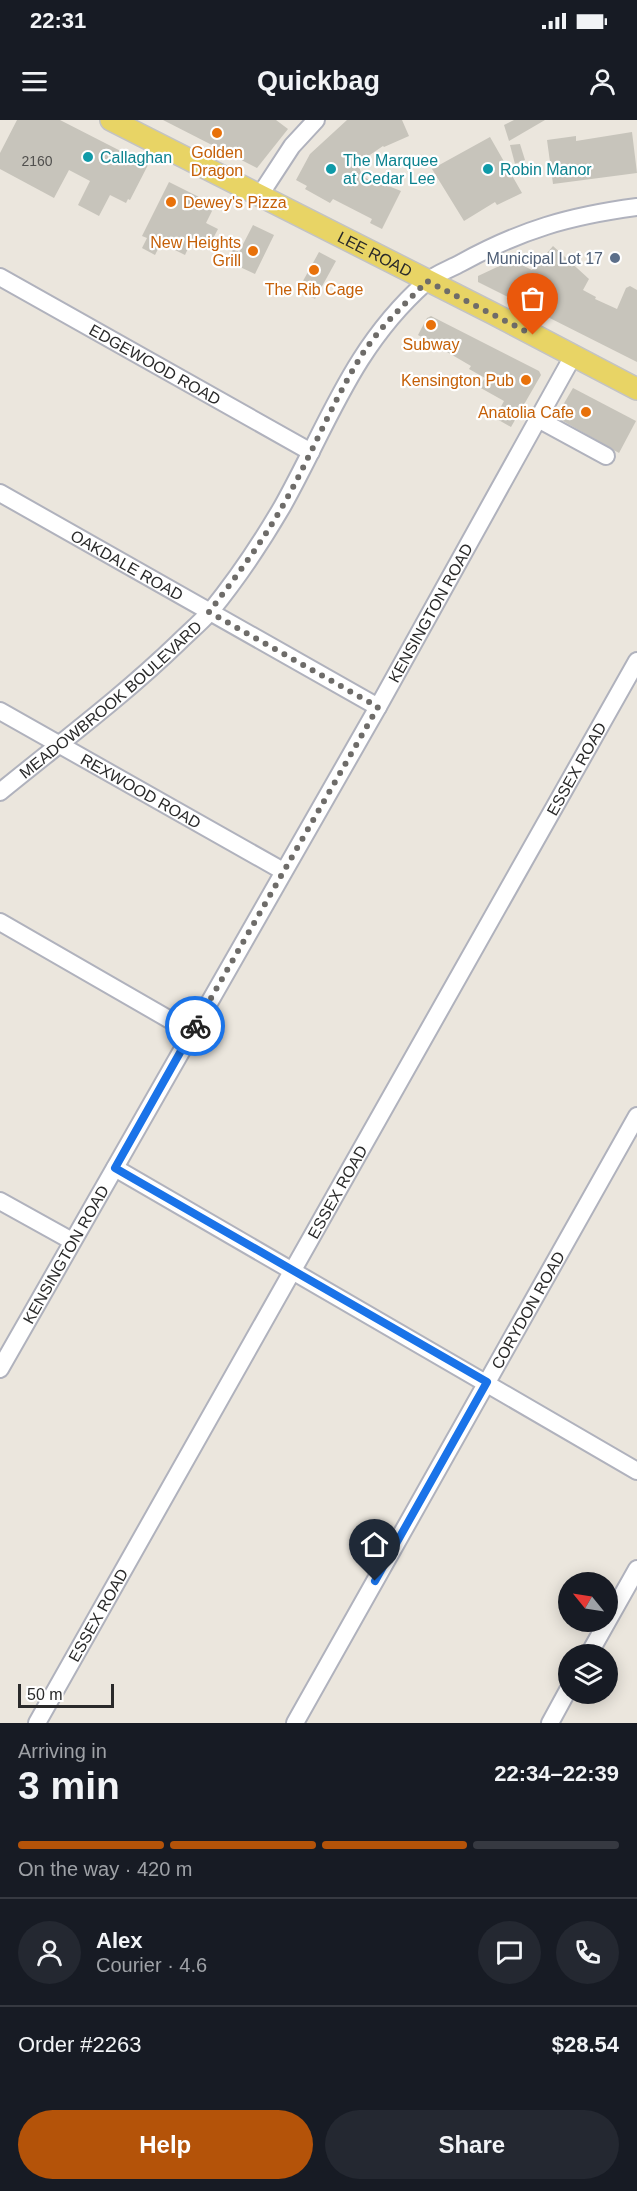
<!DOCTYPE html>
<html lang="en">
<head>
<meta charset="utf-8">
<style>
  :root { --surface:#171b24; --page:#242831; --text:#f1f3f6; --muted:#9ea1a6; --line:#363941; --accent:#b45309 }
  body { margin:0; font-family:Arial,sans-serif; background:var(--page); color:var(--text); height:100vh; display:flex; flex-direction:column; font-size:22px; white-space:nowrap }
  * { box-sizing:border-box; margin:0 }
  p { font-size:20px; color:var(--muted) }
  .icon { flex:none; width:33px; height:33px; fill:none; stroke:currentColor; stroke-width:2; stroke-linecap:round; stroke-linejoin:round }
  .map { position:relative; height:1603px; overflow:hidden }
  .drawer { display:flex; flex-direction:column; background:var(--surface); flex:1 }
  .drawer>* { flex:none }
  .needle { width:39px; rotate:300deg }
  .controls { position:absolute; left:558px; top:1452px; display:grid; gap:12px }
  .controls a { display:grid; place-items:center; width:60px; height:60px; border-radius:50%; background:var(--surface); box-shadow:0 3px 15px #0003; font-size:30px }
  .scale { position:absolute; left:18px; bottom:15px; width:96px; box-sizing:border-box; padding-left:6px; border:3px solid #2a2a2a; border-top:0; font-size:16px; line-height:21px; white-space:nowrap; color:#2a2a2a; -webkit-text-stroke:4px #fff; paint-order:stroke }
  .pin { position:absolute; display:grid; place-items:center; width:51px; height:51px; color:#fff; margin:-62px -26px; border-radius:50% 50% 50% 0; rotate:-45deg; box-shadow:0 0 6px #0007 }
  .pin .icon { rotate:45deg }
  .courier { position:absolute; display:grid; place-items:center; width:60px; height:60px; margin:-30px; border:4px solid #1a73e8; border-radius:50%; background:#fff; color:#222; box-shadow:0 2px 8px #0007 }
  .head em { font-style:normal; font-weight:700 }
  .head div { display:flex; flex-direction:column-reverse }
  .head { display:flex; align-items:center; justify-content:space-between; height:102px; padding:0 18px }
  h1 { font-size:39px; font-weight:700; line-height:45px }
  .bar { display:grid; grid-template-columns:repeat(4,1fr); gap:9px 6px; align-content:center; height:72px; padding:0 18px }
  .bar i { height:8px; border-radius:4px; background:var(--line) }
  .bar .on { background:var(--accent) }
  .bar p { grid-column:span 4 }
  .line { display:flex; align-items:center; gap:15px; padding:0 18px; border-top:2px solid var(--line) }
  .line div { flex:1 }
  .round { display:grid; place-items:center; flex:none; width:63px; height:63px; border-radius:32px; background:var(--page) }
  .cta { display:flex; gap:12px; margin-top:auto; padding:12px 18px }
  .cta a { flex:1; height:69px; border-radius:36px; background:var(--accent); color:#fff; font-size:24px; font-weight:700; line-height:69px; text-align:center }
  .cta a+a { background:var(--page); color:var(--text) }
  .status { display:flex; justify-content:space-between; align-items:center; height:42px; padding:0 30px; background:var(--surface); direction:ltr }
  .status svg { height:16px; fill:currentColor }
  header { display:flex; justify-content:space-between; align-items:center; height:78px; padding:0 18px; background:var(--surface); font-size:27px; font-weight:700 }
  .map>svg:first-child { display:block }
</style>
</head>
<body>
<div class="status"><b>22:31</b><svg viewBox="0 0 49 12"><path d="M0 12V9h3v3zM5 12V6h3v6zM10 12V3h3v9zM15 12V0h3v12zM26 1h20v11H26zM47 4h2v5h-2z"/></svg></div>
<header><svg class="icon" aria-label="menu" viewBox="0 0 24 24"><path d="M4 6h16M4 12h16M4 18h16"/></svg>Quickbag<svg class="icon" aria-label="person" viewBox="0 0 24 24"><circle cx="12" cy="8" r="4"/><path d="M4 21q1-7 8-7t8 7"/></svg></header>
<div class="map">
<svg width="637" height="1603" viewBox="0 0 637 1603">
  <rect width="100%" height="100%" fill="#ebe6dd"/>
  <!-- building -->
  <g fill="#c7c4bb">
    <path d="M17 0H60L148 45 130 80 128 79 126 83 110 75 99 96 78 85 90 61 69 50 54 78 0 49V33Z"/>
    <path d="M163 0H276L288 9 257 48Z"/>
    <path d="M347 0H402L409 16 384 27 383 26 358 43 362 56 380 65 381 63 401 71 382 109 370 103 372 99 333 79 330 83 305 69 307 66 296 60 310 34Z"/>
    <path d="M514 0H545L509 21 504 5Z"/>
    <path d="M632 12 637 53 553 64 547 20 576 16V21Z"/>
    <path d="M490 17 522 73 497 85 495 82 464 101 432 49Z"/>
    <path d="M520 24 525 40 515 44 510 25Z"/>
    <path d="M169 62 215 85 206 103 218 109 207 130 191 122 185 135 161 123 155 135 142 128 147 118 142 116Z"/>
    <path d="M253 105 274 115 255 154 227 141 233 129 239 132Z"/>
    <path d="M553 126 589 159 583 170 596 177 595 179 617 189 626 168 630 166 637 170V242L478 162V156L512 140 532 150Z"/>
    <path d="M319 132 336 141 315 179 298 170Z"/>
    <path d="M431 196 539 251 541 255 511 307 495 298 504 281 479 267 485 258 469 249 471 246 418 215 427 198Z"/>
    <path d="M573 268 636 301 619 333 556 297Z"/>
  </g>
  <g fill="none" stroke-linecap="round" stroke-linejoin="round">
    <!-- minor casing -->
    <g stroke="#b0b2bd" stroke-width="20">
      <g id="minor">
        <path d="M260 75 292 26 316 0"/>
        <path id="s1" d="M0 157 311 332"/>
        <path d="M538 299 606 336"/>
        <path id="s2" d="M0 373 378 587"/>
        <path id="s3" d="M0 591 283 751"/>
        <path id="s4" d="M0 672C60 623 122 577 178 523 188 513 200 503 210 492 237 459 261 423 282 387 328 305 352 228 425 163 435 154 450 149 461 143 521 110 569 96 637 87"/>
        <path d="M0 802 191 912"/>
        <path d="M115 1048 637 1351"/>
        <path d="M0 1081 72 1121"/>
        <path id="s5" d="M0 1249 378 587 573 236"/>
        <path d="M589 1534 637 1449"/>
        <path id="s6" d="M37 1603 637 541"/>
        <path id="s7" d="M295 1603 637 996"/>
        <path d="M550 1603 568 1570"/>
      </g>
    </g>
    <!-- major casing -->
    <g stroke="#c3c3c3" stroke-width="24">
      <g id="major">
        <path id="s8" d="M111 0 494 194 637 269"/>
      </g>
    </g>
    <!-- minor -->
    <use href="#minor" stroke="#fff" stroke-width="16"/>
    <!-- major -->
    <use href="#major" stroke="#e8d465" stroke-width="21"/>
  </g>
  <g fill="none" stroke-linecap="round" stroke-linejoin="round">
    <!-- done -->
    <path stroke="#6e6c69" stroke-width="6" stroke-dasharray="0 10.8" d="M195 906 378 587 209 492C235 458 261 424 282 387 311 337 332 282 363 233 381 206 405 184 427 161L533 215"/>
    <!-- route -->
    <path stroke="#1a73e8" stroke-width="8" d="M195 906 115 1048 487 1262 375 1461"/>
  </g>
  <!-- markers -->
  <g fill="#e8710a" stroke="#fff" stroke-width="2">
    <circle cx="217" cy="13" r="6"/>
    <circle cx="171" cy="82" r="6"/>
    <circle cx="253" cy="131" r="6"/>
    <circle cx="314" cy="150" r="6"/>
    <circle cx="431" cy="205" r="6"/>
    <circle cx="526" cy="260" r="6"/>
    <circle cx="586" cy="292" r="6"/>
  </g>
  <g fill="#0f9aa8" stroke="#fff" stroke-width="2">
    <circle cx="88" cy="37" r="6"/>
    <circle cx="331" cy="49" r="6"/>
    <circle cx="488" cy="49" r="6"/>
  </g>
  <circle fill="#5c6f8a" stroke="#fff" stroke-width="2" cx="615" cy="138" r="6"/>
  <g text-anchor="middle" dominant-baseline="central" stroke-width="4.5" stroke-linejoin="round" paint-order="stroke">
    <!-- number labels -->
    <g font-size="14" fill="#51504e">
      <text x="37" y="41">2160</text>
    </g>
    <!-- food labels -->
    <g font-size="16" fill="#c56008" stroke="#fff">
      <text x="217" y="32">Golden<tspan x="217" dy="18">Dragon</tspan></text>
      <text x="183" y="82" text-anchor="start">Dewey's Pizza</text>
      <text x="241" y="122" text-anchor="end">New Heights<tspan x="241" dy="18">Grill</tspan></text>
      <text x="314" y="169">The Rib Cage</text>
      <text x="431" y="224">Subway</text>
      <text x="514" y="260" text-anchor="end">Kensington Pub</text>
      <text x="574" y="292" text-anchor="end">Anatolia Cafe</text>
    </g>
    <!-- culture labels -->
    <g font-size="16" fill="#0d838f" stroke="#fff" text-anchor="start">
      <text x="100" y="37">Callaghan</text>
      <text x="343" y="40">The Marquee<tspan x="343" dy="18">at Cedar Lee</tspan></text>
      <text x="500" y="49">Robin Manor</text>
    </g>
    <!-- street labels -->
    <g font-size="16" fill="#2a2a2a" stroke="#fff">
      <text stroke="none"><textPath href="#s8" startOffset="296">LEE ROAD</textPath></text>
      <text stroke="none"><textPath href="#s1" startOffset="178">EDGEWOOD ROAD</textPath></text>
      <text stroke="none"><textPath href="#s2" startOffset="146">OAKDALE ROAD</textPath></text>
      <text stroke="none"><textPath href="#s5" startOffset="870">KENSINGTON ROAD</textPath></text>
      <text stroke="none"><textPath href="#s4" startOffset="144">MEADOWBROOK BOULEVARD</textPath></text>
      <text stroke="none"><textPath href="#s6" startOffset="1096">ESSEX ROAD</textPath></text>
      <text stroke="none"><textPath href="#s3" startOffset="162">REXWOOD ROAD</textPath></text>
      <text stroke="none"><textPath href="#s6" startOffset="610">ESSEX ROAD</textPath></text>
      <text stroke="none"><textPath href="#s5" startOffset="132">KENSINGTON ROAD</textPath></text>
      <text stroke="none"><textPath href="#s7" startOffset="474">CORYDON ROAD</textPath></text>
      <text stroke="none"><textPath href="#s6" startOffset="124">ESSEX ROAD</textPath></text>
    </g>
    <!-- service labels -->
    <g font-size="16" fill="#4e5e75" stroke="#fff" text-anchor="end">
      <text x="603" y="138">Municipal Lot 17</text>
    </g>
  </g>
</svg>
<div class="controls">
<a><svg class="needle" viewBox="-14 -14 28 28"><path d="M0-13l5 13h-10z" fill="#e53935"/><path d="M0 13l5-13h-10z" fill="#9ea1a6"/></svg></a>
<a><svg class="icon" aria-label="layers" viewBox="0 0 24 24"><path d="M12 4l9 5-9 5-9-5zM3 14l9 5 9-5"/></svg></a>
</div>
<div class="scale">50 m</div>
<div class="pin" style="left:533px;top:215px;background:#ea580c"><svg class="icon" aria-label="bag" viewBox="0 0 24 24"><path d="M5 8h14l-1 12H6zM9 8a3 3 0 0 1 6 0"/></svg></div>
<div class="pin" style="left:375px;top:1461px;background:#1f2937"><svg class="icon" aria-label="home" viewBox="0 0 24 24"><path d="M3 11l9-7 9 7M6 9v11h12V9"/></svg></div>
<div class="courier" style="left:195px;top:906px"><svg class="icon" aria-label="bike" viewBox="0 0 24 24"><circle cx="6" cy="16" r="4"/><circle cx="18" cy="16" r="4"/><path d="M6 16l4-8h5l3 8M10 8l3 8H6M13 5h3"/></svg></div>
</div>
<section class="drawer">
<div class="head"><div><h1>3 min</h1><p>Arriving in</p></div><em>22:34–22:39</em></div>
<div class="bar"><i class="on"></i><i class="on"></i><i class="on"></i><i></i><p>On the way · 420 m</p></div>
<div class="line" style="height:108px"><a class="round"><svg class="icon" aria-label="person" viewBox="0 0 24 24"><circle cx="12" cy="8" r="4"/><path d="M4 21q1-7 8-7t8 7"/></svg></a><div><b>Alex</b><p>Courier · 4.6</p></div><a class="round"><svg class="icon" aria-label="chat" viewBox="0 0 24 24"><path d="M4 5h16v11H9l-5 4z"/></svg></a><a class="round"><svg class="icon" aria-label="phone" viewBox="0 0 24 24"><path d="M5 4h4l2 5-3 2q2 4 5 5l2-3 5 2v4C11 20 4 13 5 4z"/></svg></a></div>
<div class="line" style="height:78px"><div>Order #2263</div><b>$28.54</b></div>
<div class="cta"><a>Help</a><a>Share</a></div>
</section>
</body>
</html>
